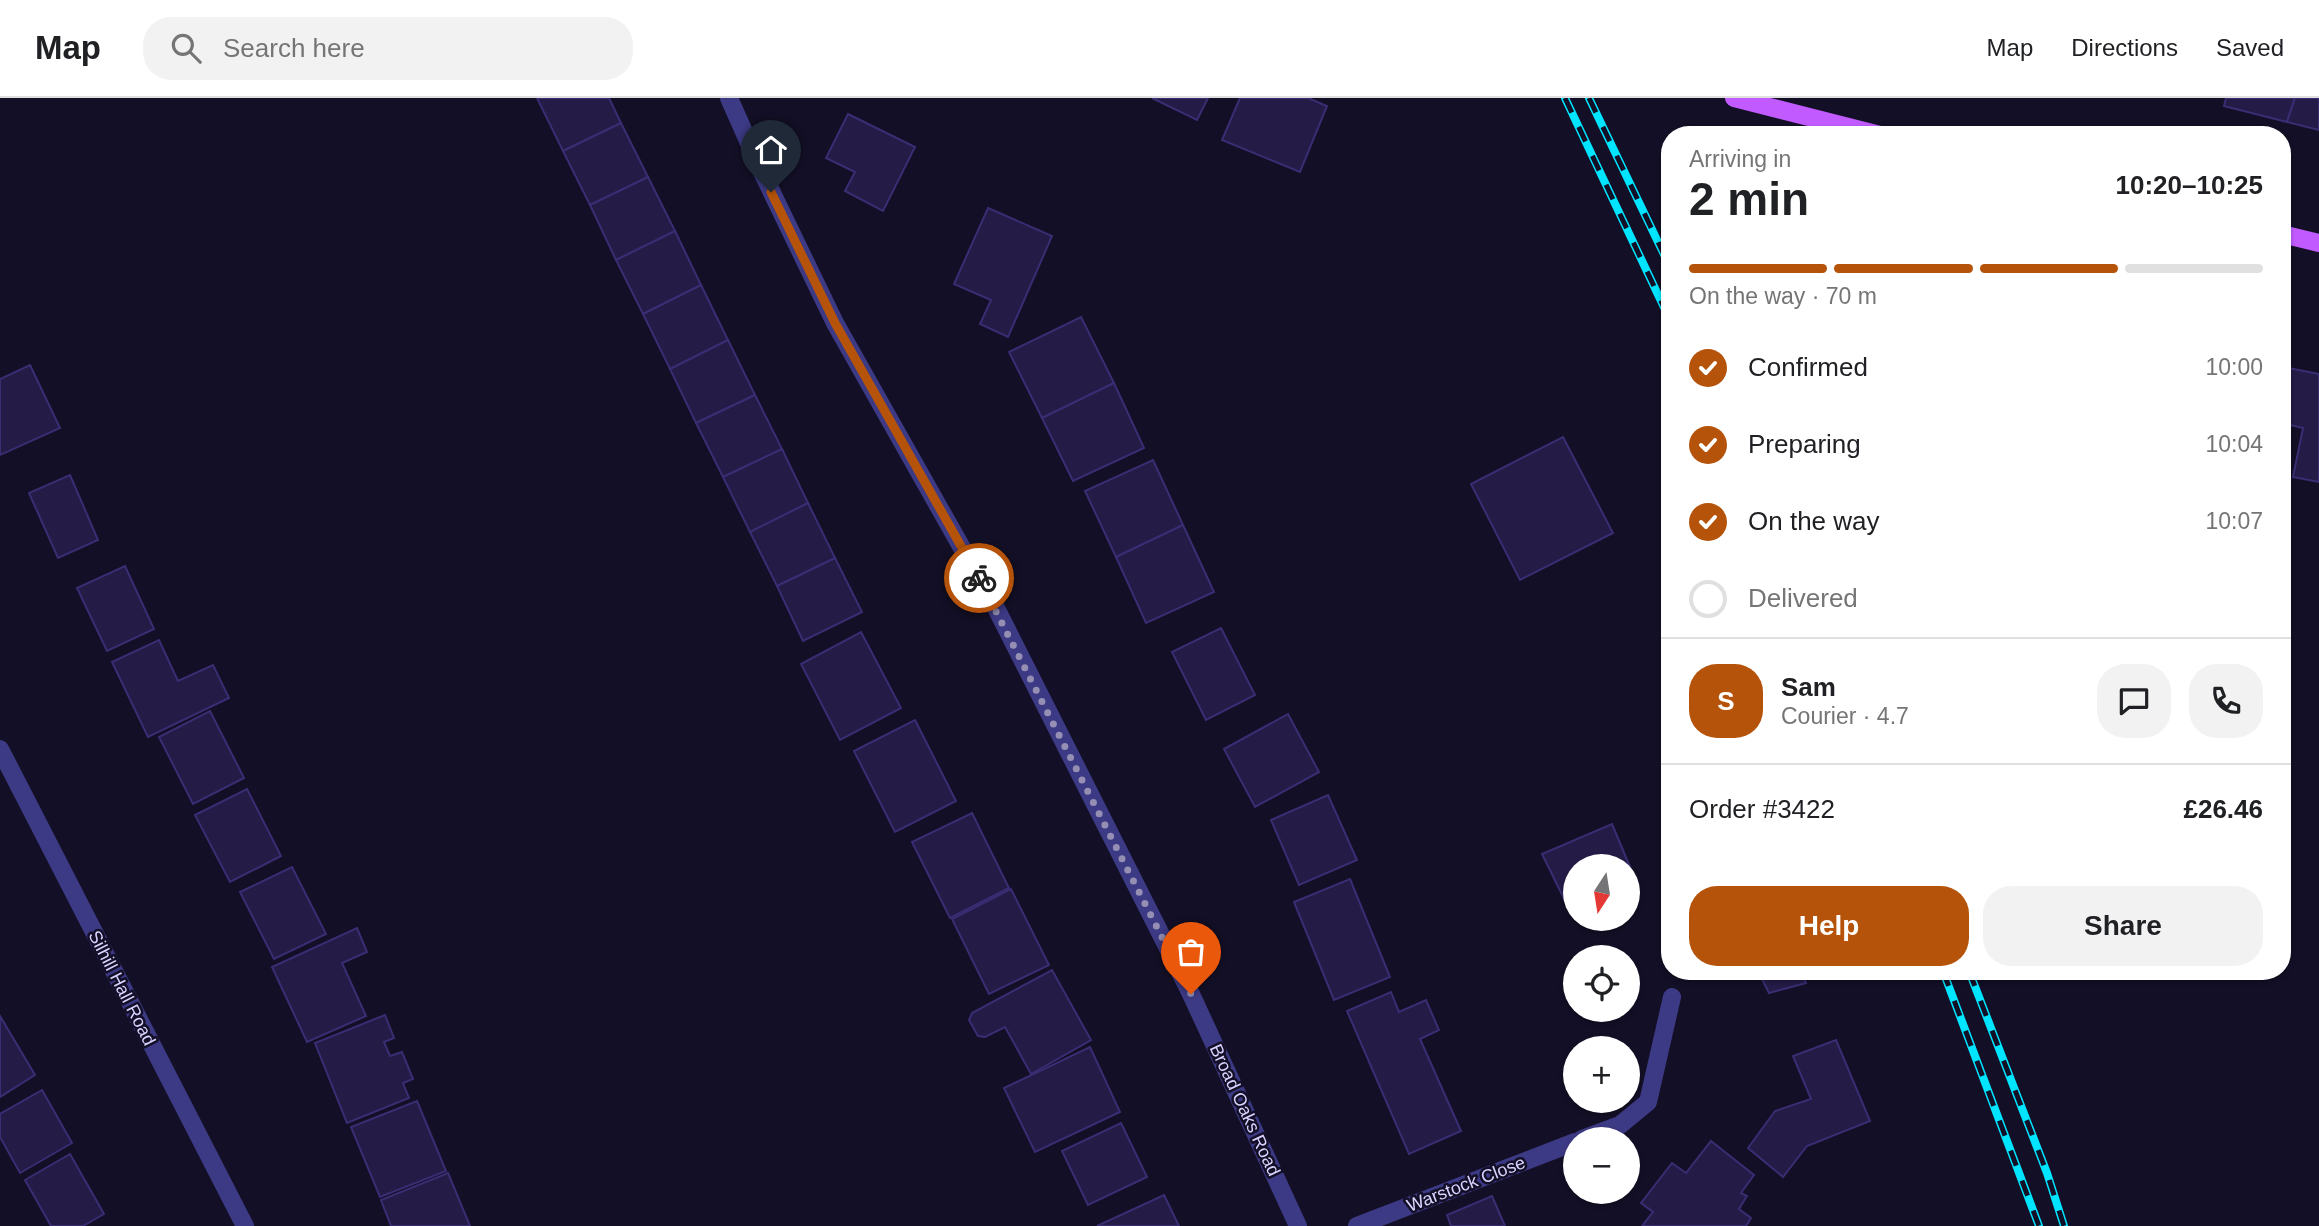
<!DOCTYPE html>
<html lang="en">
<head>
<meta charset="utf-8">
<style>
  :root { --surface:#fff; --page:#f2f2f2; --text:#202124; --muted:#757577; --line:#e0e0e0; --accent:#b45309 }
  body { margin:0; font-family:Arial,sans-serif; background:var(--page); color:var(--text); height:100vh; display:flex; flex-direction:column; font-size:26px; white-space:nowrap }
  * { box-sizing:border-box; margin:0 }
  p { font-size:23px; color:var(--muted) }
  .icon { flex:none; width:38px; height:38px; fill:none; stroke:currentColor; stroke-width:2; stroke-linecap:round; stroke-linejoin:round }
  .map { position:relative; flex:1; overflow:hidden }
  .details { position:absolute; left:1661px; top:28px; width:630px; height:854px; display:flex; flex-direction:column; background:var(--surface); border-radius:28px; box-shadow:0 2px 5px #0004 }
  .details>* { flex:none }
  .needle { width:46px; rotate:192deg }
  .tools { position:absolute; left:1563px; top:756px; display:grid; gap:14px }
  .tools a { display:grid; place-items:center; width:77px; height:77px; border-radius:50%; background:var(--surface); box-shadow:0 2px 5px #0004; font-size:35px }
  .pin { position:absolute; display:grid; place-items:center; width:60px; height:60px; color:#fff; margin:-72px -30px; border-radius:50% 50% 50% 0; rotate:-45deg; box-shadow:0 0 7px #0007 }
  .pin .icon { rotate:45deg }
  .courier { position:absolute; display:grid; place-items:center; width:70px; height:70px; margin:-35px; border:5px solid #b45309; border-radius:50%; background:#fff; color:#222; box-shadow:0 2px 9px #0007 }
  .headline em { font-style:normal; font-weight:800 }
  .headline div { display:flex; flex-direction:column-reverse }
  .headline { display:flex; align-items:center; justify-content:space-between; height:119px; padding:0 28px }
  h1 { font-size:46px; font-weight:800; line-height:52px }
  .bar { display:grid; grid-template-columns:repeat(4,1fr); gap:10px 7px; align-content:center; height:84px; padding:0 28px }
  .bar i { height:9px; border-radius:5px; background:var(--line) }
  .bar .current { background:var(--accent) }
  .bar p { grid-column:span 4 }
  .line { display:flex; align-items:center; gap:18px; padding:0 28px; border-top:2px solid var(--line) }
  .line div { flex:1 }
  .round { display:grid; place-items:center; flex:none; width:74px; height:74px; border-radius:28px; background:var(--page) }
  ol { padding:0 28px; list-style:none }
  li { display:flex; align-items:center; gap:21px; height:77px }
  li p { margin-inline-start:auto }
  li .icon { padding:7px; border-radius:50%; background:var(--accent); color:#fff; stroke-width:4 }
  li:last-child { color:var(--muted) }
  li i { width:38px; height:38px; border:4px solid var(--line); border-radius:50% }
  .cta { display:flex; gap:14px; margin-top:auto; padding:14px 28px }
  .cta a { flex:1; height:80px; border-radius:28px; background:var(--accent); color:#fff; font-size:28px; font-weight:800; line-height:80px; text-align:center }
  .cta a+a { background:var(--page); color:var(--text) }
  header { display:flex; align-items:center; gap:42px; box-sizing:border-box; height:98px; padding:0 35px; background:var(--surface); border-bottom:2px solid var(--line) }
  header strong { font-size:33px }
  nav { display:flex; gap:38px; margin-inline-start:auto; font-size:24px }
  .search { width:490px; height:63px; background:var(--page); display:flex; align-items:center; gap:18px; box-sizing:border-box; padding:0 24px; border-radius:28px; color:var(--muted); font-size:26px }
  .map>svg:first-child { display:block }
</style>
</head>
<body>
<header>
<strong>Map</strong>
<div class="search"><svg class="icon" aria-label="search" viewBox="0 0 24 24"><circle cx="10" cy="10" r="6"/><path d="M15 15l6 6"/></svg>Search here</div>
<nav><a>Map</a><a>Directions</a><a>Saved</a></nav>
</header>
<div class="map">
<svg width="2319" height="1128" viewBox="0 0 2319 1128">
  <rect width="100%" height="100%" fill="#130f26"/>
  <!-- building -->
  <g fill="#241b47" stroke="#3b2d73" stroke-width="2">
    <path d="M537 0H609L621 25 563 53Z"/>
    <path d="M1152 0H1208L1197 22Z"/>
    <path d="M1240 0H1308L1327 8 1300 74 1222 42Z"/>
    <path d="M2226 0H2295L2287 24 2224 8Z"/>
    <path d="M2295 0H2319V32L2287 24Z"/>
    <path d="M848 16 915 49 883 113 845 93 855 74 826 60Z"/>
    <path d="M621 25 648 79 590 107 563 53Z"/>
    <path d="M648 79 675 133 616 162 590 107Z"/>
    <path d="M988 110 1052 138 1008 239 980 226 991 202 954 186Z"/>
    <path d="M675 133 701 187 643 216 616 162Z"/>
    <path d="M701 187 728 242 670 271 643 216Z"/>
    <path d="M1081 219 1114 285 1042 320 1009 254Z"/>
    <path d="M728 242 755 297 696 325 670 271Z"/>
    <path d="M30 267 60 330 0 357V281Z"/>
    <path d="M2283 269 2319 276V384L2293 379 2303 330 2282 325Z"/>
    <path d="M1114 285 1144 350 1073 383 1042 320Z"/>
    <path d="M755 297 782 351 723 379 696 325Z"/>
    <path d="M1563 339 1613 435 1520 482 1471 386Z"/>
    <path d="M782 351 808 405 750 434 723 379Z"/>
    <path d="M1153 362 1183 427 1116 459 1085 393Z"/>
    <path d="M70 377 98 442 58 460 29 395Z"/>
    <path d="M808 405 835 460 777 488 750 434Z"/>
    <path d="M1183 427 1214 494 1146 525 1116 459Z"/>
    <path d="M835 460 862 514 803 543 777 488Z"/>
    <path d="M125 468 154 531 107 553 77 490Z"/>
    <path d="M1221 530 1255 597 1206 622 1172 554Z"/>
    <path d="M861 534 901 610 840 642 801 566Z"/>
    <path d="M159 542 178 583 213 567 229 600 148 639 112 564Z"/>
    <path d="M210 613 244 680 193 706 159 639Z"/>
    <path d="M1288 616 1319 674 1255 709 1224 651Z"/>
    <path d="M915 622 956 703 895 734 854 653Z"/>
    <path d="M247 691 281 758 230 784 195 717Z"/>
    <path d="M1328 697 1357 762 1299 787 1271 722Z"/>
    <path d="M972 715 1009 790 950 820 912 744Z"/>
    <path d="M1612 726 1638 788 1628 792V768H1575V811L1570 813 1542 756Z"/>
    <path d="M292 769 326 836 274 861 240 794Z"/>
    <path d="M1350 781 1390 879 1334 902 1294 804Z"/>
    <path d="M1011 791 1049 867 989 896 952 821Z"/>
    <path d="M357 830 367 854 342 865 366 918 307 944 272 869Z"/>
    <path d="M1052 872 1091 942 1031 976 1005 929 985 939 978 938 969 922 972 915Z"/>
    <path d="M1758 873H1800L1806 885 1769 895Z"/>
    <path d="M1391 894 1399 914 1426 902 1439 932 1420 941 1461 1033 1409 1056 1347 913Z"/>
    <path d="M385 917 394 940 384 944 390 958 402 954 413 981 403 985 409 1000 347 1025 315 945Z"/>
    <path d="M0 918 35 977 0 999Z"/>
    <path d="M1836 942 1870 1023 1807 1048 1783 1079 1748 1050 1775 1013 1811 1001 1793 958Z"/>
    <path d="M1090 949 1120 1014 1035 1054 1004 990Z"/>
    <path d="M42 992 72 1045 20 1075 0 1039V1016Z"/>
    <path d="M417 1003 446 1073 380 1099 351 1029Z"/>
    <path d="M1121 1025 1147 1079 1088 1107 1062 1053Z"/>
    <path d="M1711 1043 1754 1077 1741 1095 1747 1098 1739 1111 1751 1120 1746 1128H1642L1653 1114 1641 1105 1672 1065 1686 1075Z"/>
    <path d="M70 1056 104 1116 83 1128H51L25 1082Z"/>
    <path d="M448 1075 470 1128H391L381 1102Z"/>
    <path d="M1164 1097 1179 1128H1097Z"/>
    <path d="M1492 1098 1505 1128H1451L1447 1117Z"/>
  </g>
  <g fill="none" stroke-linecap="round" stroke-linejoin="round">
    <!-- minor -->
    <g stroke="#3d3a85" stroke-width="18">
      <path d="M729 0 761 72 835 225 997 512 1191 896 1298 1128"/>
      <path d="M0 651 245 1128"/>
      <path d="M1582 1041 1620 1027 1648 1004 1672 899"/>
      <path d="M1357 1128 1575 1044"/>
    </g>
    <!-- major -->
    <g stroke="#c25bff" stroke-width="18">
      <path d="M1734 0 1880 37"/>
      <path d="M2282 136 2319 145"/>
    </g>
    <!-- rail casing -->
    <g stroke="#00e5ff" stroke-width="8">
      <g id="rail">
        <path d="M1565 0 1670 222"/>
        <path d="M1589 0 1670 169"/>
        <path d="M1943 873 2039 1128"/>
        <path d="M1969 873 2047 1075 2064 1128"/>
      </g>
    </g>
    <!-- rail -->
    <use href="#rail" stroke="#130f26" stroke-width="5" stroke-dasharray="16" stroke-linecap="butt"/>
  </g>
  <g fill="none" stroke-linecap="round" stroke-linejoin="round">
    <!-- done -->
    <path stroke="#948fb3" stroke-width="7" stroke-dasharray="0 12.6" d="M979 480 1191 896"/>
    <!-- route -->
    <path stroke="#b45309" stroke-width="9" d="M771 94 835 225 979 480"/>
  </g>
  <g text-anchor="middle" dominant-baseline="central" stroke-width="5" stroke-linejoin="round" paint-order="stroke">
    <!-- street labels -->
    <g font-size="18" fill="#d9d4ff" stroke="#130f26">
      <text transform="translate(122 890) rotate(63)">Silhill Hall Road</text>
      <text transform="translate(1245 1012) rotate(65)">Broad Oaks Road</text>
      <text transform="translate(1466 1086) rotate(-21)">Warstock Close</text>
    </g>
  </g>
</svg>
<div class="tools">
<a><svg class="needle" viewBox="-14 -14 28 28"><path d="M0-13l5 13h-10z" fill="#e53935"/><path d="M0 13l5-13h-10z" fill="#757577"/></svg></a>
<a><svg class="icon" aria-label="locate" viewBox="0 0 24 24"><circle cx="12" cy="12" r="6"/><path d="M12 2v4M12 18v4M2 12h4M18 12h4"/></svg></a>
<a>+</a>
<a>−</a>
</div>
<div class="pin" style="left:1191px;top:896px;background:#ea580c"><svg class="icon" aria-label="bag" viewBox="0 0 24 24"><path d="M5 8h14l-1 12H6zM9 8a3 3 0 0 1 6 0"/></svg></div>
<div class="pin" style="left:771px;top:94px;background:#1f2937"><svg class="icon" aria-label="home" viewBox="0 0 24 24"><path d="M3 11l9-7 9 7M6 9v11h12V9"/></svg></div>
<div class="courier" style="left:979px;top:480px"><svg class="icon" aria-label="bike" viewBox="0 0 24 24"><circle cx="6" cy="16" r="4"/><circle cx="18" cy="16" r="4"/><path d="M6 16l4-8h5l3 8M10 8l3 8H6M13 5h3"/></svg></div>
<section class="details">
<div class="headline"><div><h1>2 min</h1><p>Arriving in</p></div><em>10:20–10:25</em></div>
<div class="bar"><i class="current"></i><i class="current"></i><i class="current"></i><i></i><p>On the way · 70 m</p></div>
<ol>
<li><svg class="icon" aria-label="check" viewBox="0 0 24 24"><path d="M5 12l5 5 9-10"/></svg>Confirmed<p>10:00</p></li>
<li><svg class="icon" aria-label="check" viewBox="0 0 24 24"><path d="M5 12l5 5 9-10"/></svg>Preparing<p>10:04</p></li>
<li><svg class="icon" aria-label="check" viewBox="0 0 24 24"><path d="M5 12l5 5 9-10"/></svg>On the way<p>10:07</p></li>
<li><i></i>Delivered</li>
</ol>
<div class="line" style="height:126px"><b class="round" style="background:var(--accent);color:#fff">S</b><div><b>Sam</b><p>Courier · 4.7</p></div><a class="round"><svg class="icon" aria-label="chat" viewBox="0 0 24 24"><path d="M4 5h16v11H9l-5 4z"/></svg></a><a class="round"><svg class="icon" aria-label="phone" viewBox="0 0 24 24"><path d="M5 4h4l2 5-3 2q2 4 5 5l2-3 5 2v4C11 20 4 13 5 4z"/></svg></a></div>
<div class="line" style="height:91px"><div>Order #3422</div><b>£26.46</b></div>
<div class="cta"><a>Help</a><a>Share</a></div>
</section>
</div>
</body>
</html>
